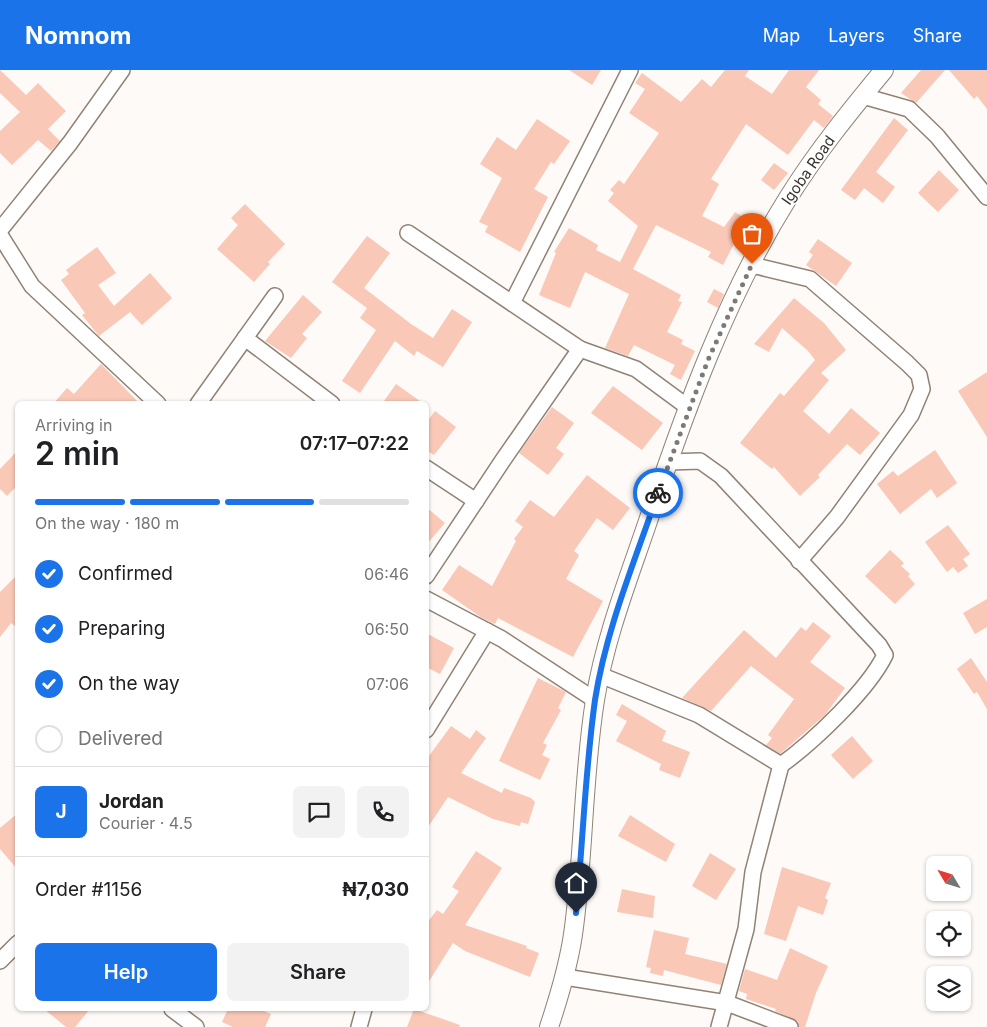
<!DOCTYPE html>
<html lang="en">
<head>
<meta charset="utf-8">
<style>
  :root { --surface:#fff; --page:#f2f2f2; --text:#202124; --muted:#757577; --line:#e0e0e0; --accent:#1a73e8 }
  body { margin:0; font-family:Inter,sans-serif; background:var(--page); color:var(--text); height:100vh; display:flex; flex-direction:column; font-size:19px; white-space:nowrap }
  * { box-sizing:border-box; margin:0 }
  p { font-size:16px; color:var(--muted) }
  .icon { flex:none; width:28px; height:28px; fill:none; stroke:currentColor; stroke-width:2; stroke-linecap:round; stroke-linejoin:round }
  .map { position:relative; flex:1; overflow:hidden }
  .sheet { position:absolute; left:15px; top:331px; width:414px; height:610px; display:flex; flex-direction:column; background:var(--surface); border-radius:8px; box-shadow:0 1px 4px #0004 }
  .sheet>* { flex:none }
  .needle { width:32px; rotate:308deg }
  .controls { position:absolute; left:926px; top:786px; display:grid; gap:10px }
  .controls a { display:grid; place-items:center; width:45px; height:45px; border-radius:8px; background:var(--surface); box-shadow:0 1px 4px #0004; font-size:25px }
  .pin { position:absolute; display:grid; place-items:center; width:42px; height:42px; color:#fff; margin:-51px -21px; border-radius:50% 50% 50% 0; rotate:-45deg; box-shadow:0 0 5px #0007 }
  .pin .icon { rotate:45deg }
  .courier { position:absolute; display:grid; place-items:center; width:50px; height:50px; margin:-25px; border:4px solid #1a73e8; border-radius:50%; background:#fff; color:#222; box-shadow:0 1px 6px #0007 }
  .summary em { font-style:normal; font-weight:600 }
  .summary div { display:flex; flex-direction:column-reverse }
  .summary { display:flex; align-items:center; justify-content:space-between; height:85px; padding:0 20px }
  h1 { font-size:32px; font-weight:600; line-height:38px }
  .bar { display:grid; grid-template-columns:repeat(4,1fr); gap:8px 5px; align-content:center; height:60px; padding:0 20px }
  .bar i { height:6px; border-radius:4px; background:var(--line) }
  .bar .active { background:var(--accent) }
  .bar p { grid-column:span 4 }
  .line { display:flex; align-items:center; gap:12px; padding:0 20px; border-top:1px solid var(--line) }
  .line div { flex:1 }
  .round { display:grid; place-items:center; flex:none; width:52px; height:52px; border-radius:8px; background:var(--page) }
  ol { padding:0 20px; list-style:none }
  li { display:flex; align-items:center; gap:15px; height:55px }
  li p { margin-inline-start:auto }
  li .icon { padding:5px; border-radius:50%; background:var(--accent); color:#fff; stroke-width:4 }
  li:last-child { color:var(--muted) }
  li i { width:28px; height:28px; border:2px solid var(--line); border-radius:50% }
  .button { display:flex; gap:10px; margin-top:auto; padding:10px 20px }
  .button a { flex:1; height:58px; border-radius:8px; background:var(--accent); color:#fff; font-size:20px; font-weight:600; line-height:58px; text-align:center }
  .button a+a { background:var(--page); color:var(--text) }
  header { display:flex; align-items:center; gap:30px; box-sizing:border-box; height:70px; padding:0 25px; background:var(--accent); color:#fff }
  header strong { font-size:24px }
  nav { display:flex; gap:28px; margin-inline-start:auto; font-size:18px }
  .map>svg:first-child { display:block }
</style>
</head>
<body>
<header>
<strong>Nomnom</strong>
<nav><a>Map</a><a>Layers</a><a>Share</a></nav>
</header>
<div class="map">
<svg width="987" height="957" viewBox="0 0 987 957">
  <rect width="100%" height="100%" fill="#fdfaf7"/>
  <!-- building -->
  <g fill="#f9c8b7">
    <path d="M0 0 26 25 38 13 66 41 48 59 60 71 51 81 38 70 12 95 0 83V61L20 42 0 23Z"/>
    <path d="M569 0H601L592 15Z"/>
    <path d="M725 0H749L745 6 772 24 789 0H819L806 17 821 30 818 34 833 46 824 58 814 50 788 85 746 54 711 109 719 114 702 146 724 157 735 142 746 149 731 170 735 172 723 195 708 187 711 182 656 155 633 199 681 225 678 231 682 232 667 262 683 270 681 274 695 281 681 310 670 304 675 295 634 275 628 286 605 278 629 224 585 202 570 238 539 225 556 183 554 182 569 158 598 175 596 180 620 192 638 156 608 131 614 123 610 120 619 110 624 114 659 63 629 43 645 19 635 13 642 3 681 32 702 9 711 17Z"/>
    <path d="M921 0H945L916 33 901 23Z"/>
    <path d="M949 0H987V39L977 26 974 29Z"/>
    <path d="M894 48 908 60 876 102 895 117 883 133 864 118 855 130 841 120Z"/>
    <path d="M537 49 570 71 554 94 551 92 534 119 548 127 520 182 485 162 488 156 479 152 502 108 480 94 497 67 516 80Z"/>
    <path d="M774 93 788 103 774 120 761 110Z"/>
    <path d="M939 100 959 120 938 142 918 123Z"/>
    <path d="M245 134 285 174 268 192 270 194 254 212 217 179 238 155 231 148Z"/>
    <path d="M367 166 390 183 364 218 411 254 433 268 452 239 472 252 443 297 417 281 414 286 395 271 360 323 342 311 376 260 360 248 367 238 332 212Z"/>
    <path d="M818 169 852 193 836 216 806 195 813 185 809 182Z"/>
    <path d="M97 177 116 203 98 215 114 236 150 203 172 228 142 255 130 242 99 266 82 245 85 243 61 210 69 204 66 200Z"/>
    <path d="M714 219 724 224 718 238 707 232Z"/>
    <path d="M303 225 322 242 302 264 307 268 291 288 265 271Z"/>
    <path d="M794 228 824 253 846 280 821 303 829 310 803 341 829 364 851 338 880 363 860 385 847 374 818 405 820 407 800 426 774 397 772 399 740 373 780 323 784 326 815 290 808 281 782 258 769 282 754 274Z"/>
    <path d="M101 294 140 334H53L67 318 74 324Z"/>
    <path d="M987 302V367L958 321Z"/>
    <path d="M396 314 424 334H382Z"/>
    <path d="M613 316 663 353 642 380 591 343Z"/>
    <path d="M552 337 574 353 556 378 564 384 548 405 519 383Z"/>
    <path d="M435 341 456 357 434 385 426 380V353Z"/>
    <path d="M18 380V415L7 426 0 419V399Z"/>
    <path d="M935 380 957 413 937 428 931 419 900 444 877 414 893 401 898 406Z"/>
    <path d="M587 405 630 438 613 460 597 448 574 481 579 485 566 509 603 531 573 587 498 548 495 554 482 548 442 520 459 495 492 516 516 471 514 469 523 457 515 451 530 430 554 447Z"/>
    <path d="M426 437 445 453 426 475Z"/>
    <path d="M948 455 970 484 963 489 968 496 958 503 953 497 947 502 925 472Z"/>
    <path d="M890 480 904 493 901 496 910 504 908 506 915 514 895 534 865 506Z"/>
    <path d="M18 504V558L11 553 0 567V522Z"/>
    <path d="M987 529V557L975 564 963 543Z"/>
    <path d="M813 552 831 566 810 592 845 618 825 645 780 684 766 675 772 668 768 665 794 629 751 596 711 641 682 628 744 560 776 588 801 557 806 561Z"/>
    <path d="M426 563 454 578 440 604 426 597Z"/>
    <path d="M971 588 987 612V639L977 622 974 624 957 599Z"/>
    <path d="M538 608 566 622 558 638 561 640 543 673 547 675 542 685 550 689 540 710 499 691Z"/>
    <path d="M622 634 666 661 662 671 690 682 680 708 659 700 661 694 616 671 627 651 616 645Z"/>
    <path d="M451 656 470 669 476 660 486 668 461 703 502 723 504 718 531 728 535 732 528 754 521 752 520 756 493 749 448 727 426 760V690Z"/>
    <path d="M852 666 873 691 853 709 831 685Z"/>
    <path d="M18 743V800L0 779V758Z"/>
    <path d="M630 745 675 774 666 792 618 766Z"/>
    <path d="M476 781 502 798 465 855 527 876 526 878 539 883 530 907 465 881 453 873 426 916V854L437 840 443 844 459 821 452 817Z"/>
    <path d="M710 783 736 799 716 830 692 816Z"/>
    <path d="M782 797 831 813 825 828 828 830 823 845 798 836 786 871 764 864Z"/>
    <path d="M622 819 655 826 653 848 617 842Z"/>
    <path d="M654 860 689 868 685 884 727 894 721 915 664 900 663 906 650 903 651 898 646 897Z"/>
    <path d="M790 878 828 896 816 923 805 957H799L797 951 775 941 776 939 746 929 747 924 739 921 745 899 777 910Z"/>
    <path d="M44 939H90L75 957H66Z"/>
    <path d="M228 939H259L271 944 265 957H233L222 952Z"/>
    <path d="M414 939 460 955 459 957H407Z"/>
  </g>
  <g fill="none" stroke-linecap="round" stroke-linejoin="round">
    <!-- minor casing -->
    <g stroke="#908376" stroke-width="18">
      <g id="minor">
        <path d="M863 26 909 39 937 66 987 127"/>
        <path d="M0 160 70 73 122 0"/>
        <path d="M408 163 580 279 636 299 689 338"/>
        <path d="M0 165 32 216 158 334"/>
        <path d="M752 195 810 209 907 293 919 305 922 319 911 345 837 447 799 491"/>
        <path d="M512 233 630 0"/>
        <path d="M245 268 332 334"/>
        <path d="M198 334 275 226"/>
        <path d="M426 398 476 431"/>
        <path d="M426 506 503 390 580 279"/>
        <path d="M426 529 502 569 595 630"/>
        <path d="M600 605 699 645 781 695C813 672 868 620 885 585L879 575 721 406 700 391 668 392"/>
        <path d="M426 660 487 561"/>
        <path d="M0 891 18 873"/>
        <path d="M565 907 727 933 790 957"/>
        <path d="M172 939 196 957"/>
        <path d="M359 957 364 939"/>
        <path d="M719 957 746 859 753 802 781 695"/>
      </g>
    </g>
    <!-- tertiary casing -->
    <g stroke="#908376" stroke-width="20">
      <path id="tertiary" d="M549 957C560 924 570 891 574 857 584 781 583 705 595 630 605 568 628 510 648 451 685 341 726 227 788 128 816 83 850 41 884 0"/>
    </g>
    <!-- minor -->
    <use href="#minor" stroke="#fff" stroke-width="15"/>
    <!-- tertiary -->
    <use href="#tertiary" stroke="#fff" stroke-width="18"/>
  </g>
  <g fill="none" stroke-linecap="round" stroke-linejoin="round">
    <!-- done -->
    <path stroke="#7e7974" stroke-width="5" stroke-dasharray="0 9" d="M658 423 708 290 752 194"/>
    <!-- route -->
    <path stroke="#1a73e8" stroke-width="6" d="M576 843C583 772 585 701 595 630 606 559 635 491 658 423"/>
  </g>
  <g text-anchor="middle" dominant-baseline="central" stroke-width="4" stroke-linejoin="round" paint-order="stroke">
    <!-- street labels -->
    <g font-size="15" fill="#39332e" stroke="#fff">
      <text transform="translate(808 100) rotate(-55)">Igoba Road</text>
    </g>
  </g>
</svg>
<div class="controls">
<a><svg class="needle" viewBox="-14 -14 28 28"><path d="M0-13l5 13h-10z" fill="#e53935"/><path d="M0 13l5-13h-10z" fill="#757577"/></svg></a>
<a><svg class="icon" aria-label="locate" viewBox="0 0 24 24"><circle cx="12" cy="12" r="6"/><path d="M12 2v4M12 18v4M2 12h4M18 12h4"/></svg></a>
<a><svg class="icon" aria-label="layers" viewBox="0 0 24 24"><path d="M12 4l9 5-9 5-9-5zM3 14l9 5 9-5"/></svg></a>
</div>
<div class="pin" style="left:752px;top:194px;background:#ea580c"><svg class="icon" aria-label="bag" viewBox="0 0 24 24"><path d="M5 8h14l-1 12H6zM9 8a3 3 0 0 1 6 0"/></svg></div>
<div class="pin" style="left:576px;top:843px;background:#1f2937"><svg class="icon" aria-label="home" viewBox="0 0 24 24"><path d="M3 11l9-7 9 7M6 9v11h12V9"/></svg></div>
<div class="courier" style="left:658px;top:423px"><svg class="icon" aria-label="bike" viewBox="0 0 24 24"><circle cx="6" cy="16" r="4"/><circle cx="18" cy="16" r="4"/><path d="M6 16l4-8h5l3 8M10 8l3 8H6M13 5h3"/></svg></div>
<section class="sheet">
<div class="summary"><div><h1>2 min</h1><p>Arriving in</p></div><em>07:17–07:22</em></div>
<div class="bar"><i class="active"></i><i class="active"></i><i class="active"></i><i></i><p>On the way · 180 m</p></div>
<ol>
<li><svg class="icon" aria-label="check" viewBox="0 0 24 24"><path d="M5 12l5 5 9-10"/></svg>Confirmed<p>06:46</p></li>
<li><svg class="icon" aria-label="check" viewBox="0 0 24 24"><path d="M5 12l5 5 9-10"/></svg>Preparing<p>06:50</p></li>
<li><svg class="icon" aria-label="check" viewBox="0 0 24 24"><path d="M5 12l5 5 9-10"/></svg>On the way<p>07:06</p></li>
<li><i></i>Delivered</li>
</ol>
<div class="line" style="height:90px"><b class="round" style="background:var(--accent);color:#fff">J</b><div><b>Jordan</b><p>Courier · 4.5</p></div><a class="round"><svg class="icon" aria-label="chat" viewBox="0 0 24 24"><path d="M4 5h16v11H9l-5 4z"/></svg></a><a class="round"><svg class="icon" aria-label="phone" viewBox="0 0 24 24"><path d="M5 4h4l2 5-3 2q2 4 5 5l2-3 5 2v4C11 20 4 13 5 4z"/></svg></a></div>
<div class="line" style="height:65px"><div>Order #1156</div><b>₦7,030</b></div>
<div class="button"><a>Help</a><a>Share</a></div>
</section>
</div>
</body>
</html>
